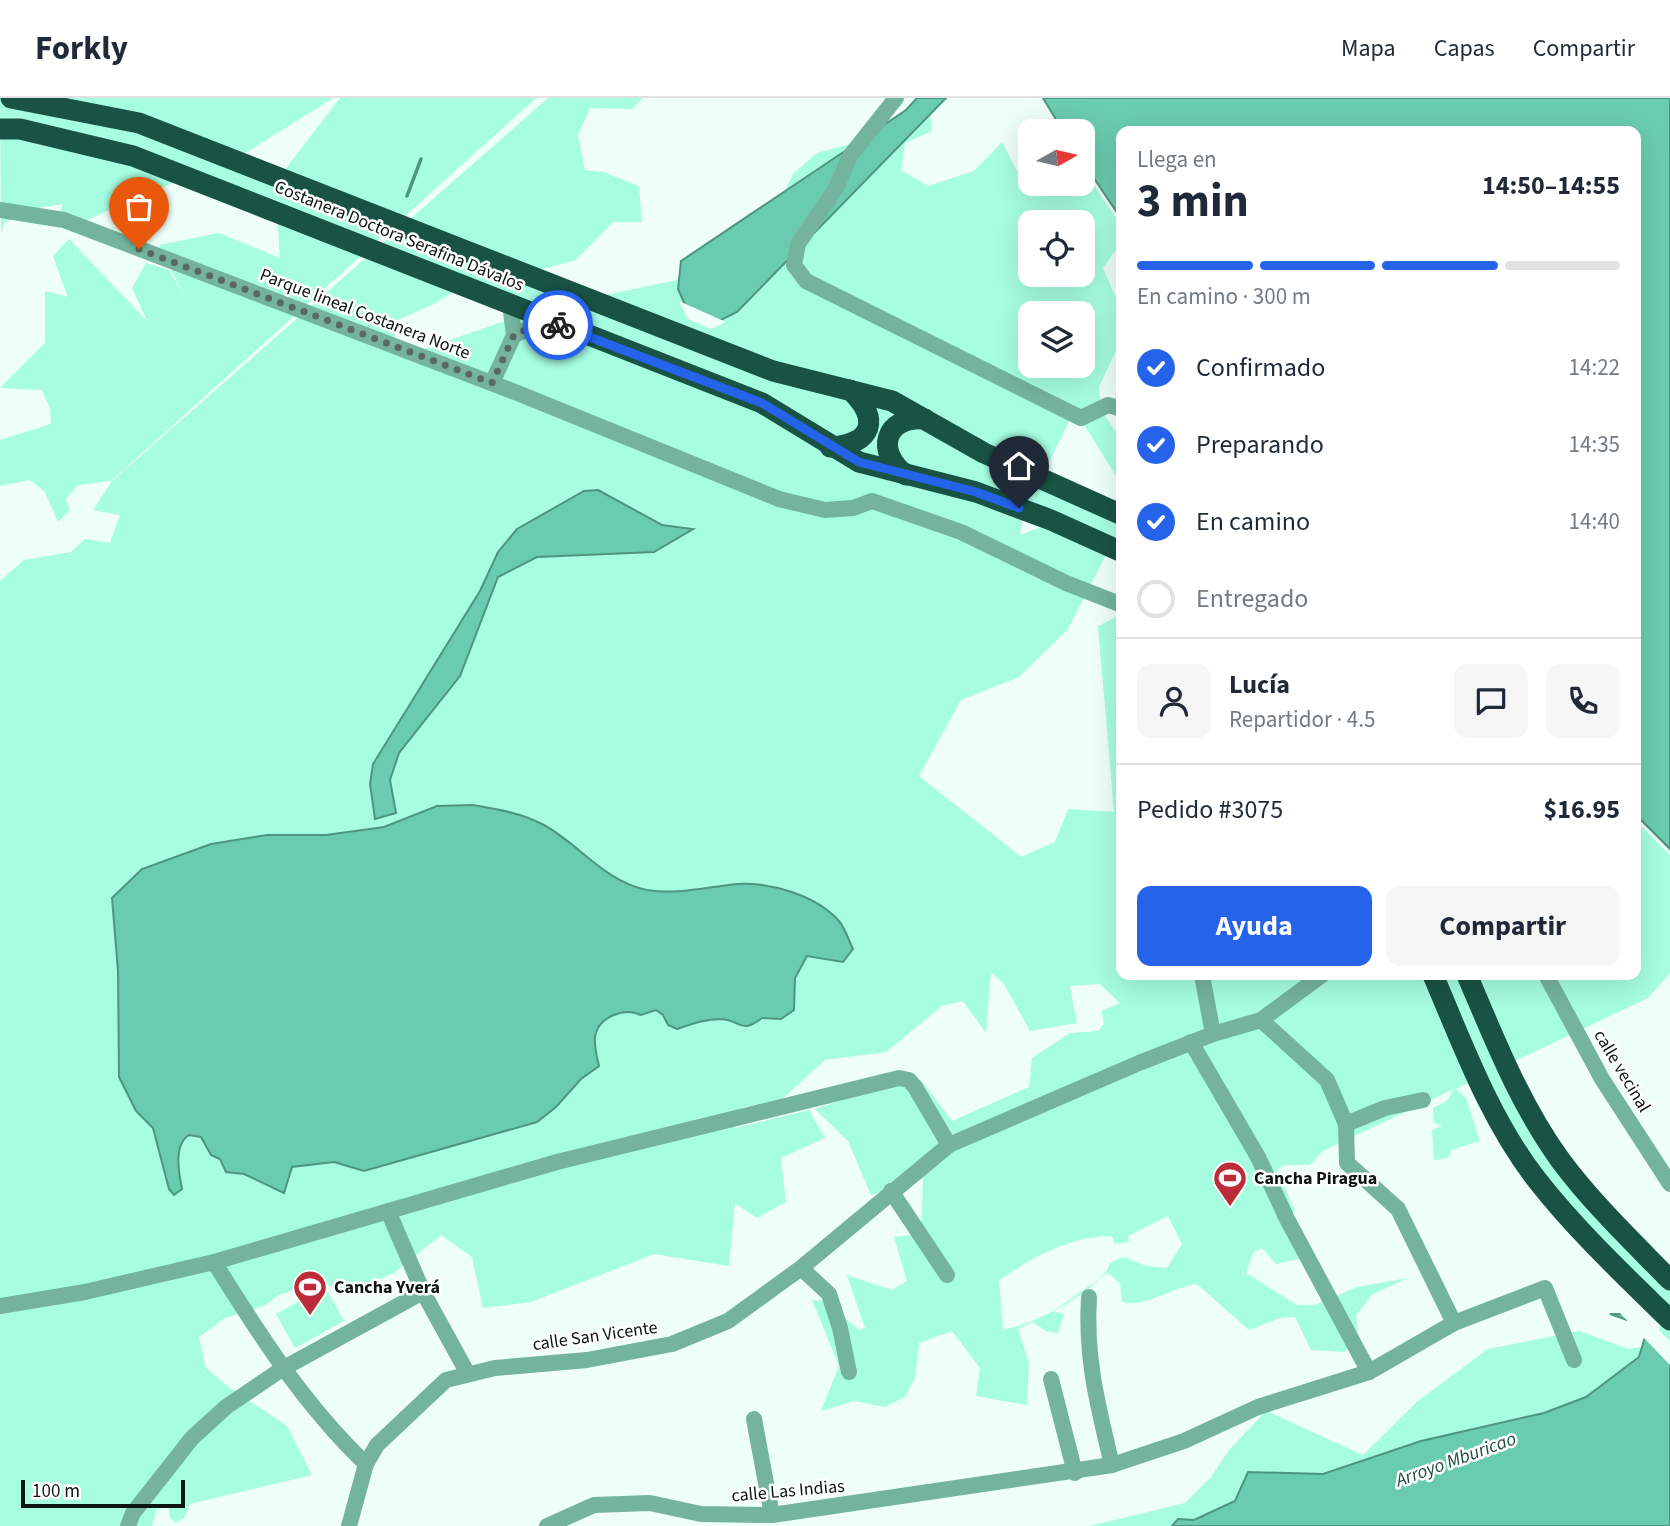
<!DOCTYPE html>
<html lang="es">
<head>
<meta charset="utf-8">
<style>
  :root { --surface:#fff; --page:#f6f6f7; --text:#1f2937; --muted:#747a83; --line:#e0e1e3; --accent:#2563eb }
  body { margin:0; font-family:"Source Sans 3",sans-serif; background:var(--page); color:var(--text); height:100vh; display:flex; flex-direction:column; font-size:26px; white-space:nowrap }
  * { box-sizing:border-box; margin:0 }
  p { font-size:23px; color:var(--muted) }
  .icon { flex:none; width:38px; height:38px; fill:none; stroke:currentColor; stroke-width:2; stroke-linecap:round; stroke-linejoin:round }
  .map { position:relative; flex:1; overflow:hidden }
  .panel { position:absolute; left:1116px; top:28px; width:525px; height:854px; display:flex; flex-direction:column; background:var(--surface); border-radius:14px; box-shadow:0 7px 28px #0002 }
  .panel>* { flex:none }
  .needle { width:46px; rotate:82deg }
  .tools { position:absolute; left:1018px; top:21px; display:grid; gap:14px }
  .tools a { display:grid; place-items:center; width:77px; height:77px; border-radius:14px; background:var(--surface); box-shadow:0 7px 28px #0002; font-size:35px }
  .scale { position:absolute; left:21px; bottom:18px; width:164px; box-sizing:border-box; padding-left:7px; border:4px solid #0c1512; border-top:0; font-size:19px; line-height:24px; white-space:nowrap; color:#0c1512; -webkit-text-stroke:5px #fff; paint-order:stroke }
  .pin { position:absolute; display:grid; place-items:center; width:60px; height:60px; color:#fff; margin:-72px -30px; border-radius:50% 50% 50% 0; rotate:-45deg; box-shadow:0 0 7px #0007 }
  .pin .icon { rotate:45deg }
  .courier { position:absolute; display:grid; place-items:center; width:70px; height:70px; margin:-35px; border:5px solid #2563eb; border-radius:50%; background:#fff; color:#222; box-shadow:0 2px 9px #0007 }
  .summary em { font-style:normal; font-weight:700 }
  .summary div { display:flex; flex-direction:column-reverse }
  .summary { display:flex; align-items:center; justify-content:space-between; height:119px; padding:0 21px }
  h1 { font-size:46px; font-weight:700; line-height:52px }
  .bar { display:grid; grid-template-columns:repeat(4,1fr); gap:10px 7px; align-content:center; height:84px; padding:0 21px }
  .bar i { height:9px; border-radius:5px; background:var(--line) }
  .bar .on { background:var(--accent) }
  .bar p { grid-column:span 4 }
  .line { display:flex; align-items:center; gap:18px; padding:0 21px; border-top:2px solid var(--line) }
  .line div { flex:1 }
  .round { display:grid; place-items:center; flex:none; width:74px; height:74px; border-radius:14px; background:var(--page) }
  ol { padding:0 21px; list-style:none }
  li { display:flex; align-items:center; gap:21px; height:77px }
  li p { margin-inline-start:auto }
  li .icon { padding:7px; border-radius:50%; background:var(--accent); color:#fff; stroke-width:4 }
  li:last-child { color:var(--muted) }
  li i { width:38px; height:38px; border:4px solid var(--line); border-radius:50% }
  .action { display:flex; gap:14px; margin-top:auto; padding:14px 21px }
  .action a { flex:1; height:80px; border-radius:14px; background:var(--accent); color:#fff; font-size:28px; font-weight:700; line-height:80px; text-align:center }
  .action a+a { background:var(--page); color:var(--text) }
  header { display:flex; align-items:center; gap:42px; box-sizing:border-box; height:98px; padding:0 35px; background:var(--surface); border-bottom:2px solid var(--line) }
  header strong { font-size:33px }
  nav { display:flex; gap:38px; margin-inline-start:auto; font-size:24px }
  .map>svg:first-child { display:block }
</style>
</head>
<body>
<header>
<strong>Forkly</strong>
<nav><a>Mapa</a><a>Capas</a><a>Compartir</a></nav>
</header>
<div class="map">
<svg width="1670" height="1428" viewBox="0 0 1670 1428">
  <rect width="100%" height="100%" fill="#eefef8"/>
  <!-- green -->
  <g fill="#a6fde0" fill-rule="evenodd">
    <path d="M0 0H333L245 55 222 64 274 86 340 0H536L111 383 78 387 66 401 70 412 58 424 45 394 30 382 0 388V342L51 326 50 310 42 292 0 290 45 245V193L68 199 53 158 69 141 147 223 132 190 146 165 169 172 185 200 159 147 219 135 280 160 276 105 198 74 75 127 56 124 63 106 32 111 5 124 1 135Z"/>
    <path d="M548 0H643L632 11 590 10 578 37 585 72 603 74 639 88 642 124H613L576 162 535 173 572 204 677 182 722 137 775 114 793 76 817 55 847 47 889 29 929 5 932 33 905 45 901 72 928 88 974 73 1002 44 1029 96H1062L1072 86H1083L1084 72 1122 129V156L1115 153 1103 170 1122 214V240L1099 289 1101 312 1122 343V420L1116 378 1075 312 1050 362 1023 383 1122 425V445L1108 453 1068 531 1019 579 961 602 919 678 1021 759 1055 744 1068 711 1114 714 1098 528 1122 516V877H1636V723L1670 757V875L1648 900 1500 970 1670 1189V1428H1090L1185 1405 1211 1379 1229 1352 1266 1313 1363 1357 1418 1303 1488 1251 1579 1233 1629 1251 1654 1247 1662 1221 1546 1084 1483 978 1456 991 1466 1000 1480 1043 1451 1052 1448 1060 1434 1062 1432 1032 1442 1028 1434 1025 1433 1010 1447 1003 1454 991 1323 1053 1310 1067H1285L1277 1071 1295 1113 1278 1122 1294 1133 1315 1157 1276 1166 1262 1150 1253 1155 1246 1175 1297 1207H1315L1357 1189 1408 1180 1373 1196 1356 1217 1358 1232 1345 1254 1311 1252 1295 1219 1280 1220 1249 1232 1197 1186C1171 1189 1147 1210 1122 1204L1120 1185 1108 1175 1053 1213 1064 1216 1058 1235 1046 1233 1033 1224 1018 1231 1029 1265 1027 1307 976 1298 980 1270 952 1233 919 1245 915 1280 905 1299 884 1309 854 1303 821 1313 839 1268 812 1202 826 1203 859 1232 865 1230 847 1177 892 1192 907 1183 894 1139 921 1136 923 1081 871 1097 848 1043 815 1011 863 995 891 976 922 983 952 1023 1029 989 1032 960 1070 935 1098 933 1104 926 1101 913 1120 905 1100 886 1070 888 1077 925 1030 933 1004 886 991 874 986 935 963 903 942 908 886 954 825 962 779 1004 743 1009 735 1030 809 1012 825 1040 781 1060 786 1104 757 1120 735 1105 729 1168 654 1156 531 1204 483 1210 472 1159 441 1137 394 1175 345 1196 321 1183 279 1197 266 1207 225 1220 199 1239 206 1270 230 1290 287 1328 312 1377 190 1406 185 1419 176 1425 170 1420 168 1409 157 1411 152 1428H0V483L24 462 71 454 85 441 110 445 120 417 93 412 112 383ZM1031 124H1083V177H1031ZM470 183 540 211 421 252 397 243 391 225 434 206ZM1031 215H1083V268H1031ZM1024 410 1065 420 1020 437ZM1168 1118 1182 1146 1167 1170 1147 1168 1123 1159 1110 1165C1103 1191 1029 1230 1003 1231L999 1182C1033 1159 1070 1138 1112 1138L1115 1146 1129 1144 1128 1138Z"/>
    <path d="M325 1189 344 1223 295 1250 276 1216Z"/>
  </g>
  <!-- water -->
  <g fill="#6accae" stroke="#4e957f" stroke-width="2">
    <path d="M917 0H946L737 214 711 227 690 218 678 191 681 163 906 12Z"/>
    <path d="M1043 0H1670V751L1636 717V33H1122V122L1083 64V33H1063Z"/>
    <path d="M598 392 662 427 693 431 654 454 537 459 498 479 460 578 399 655 390 682 396 715 375 721 370 686 373 666 480 493 498 454 517 431 584 393Z"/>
    <path d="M473 707C497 711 522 715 544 727 580 747 604 783 647 792 676 797 707 789 737 786 770 784 816 797 839 823 845 830 849 843 853 851L843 864 807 858 795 880 794 912 781 921 762 920C740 937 741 922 721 921 705 921 692 926 677 931L668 927 663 917 656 912 641 917C624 909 598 919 595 939 594 948 597 960 599 968L581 981 556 1009 537 1024 364 1073 334 1064 292 1069 284 1095 244 1076 226 1074 220 1061 211 1057 201 1039 189 1037C173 1047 179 1076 182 1091L174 1097 169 1091 153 1030 136 1013 119 979 118 873 112 800 142 771 211 746 267 737H326L384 729 437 708Z"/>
    <path d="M1610 1216H1637L1670 1248V1428H1172L1178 1421 1194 1422 1235 1403 1248 1374 1323 1376 1421 1343 1544 1315 1586 1299 1639 1259 1645 1239 1633 1224Z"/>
  </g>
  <!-- pier -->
  <g fill="#eefef8">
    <path d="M679 203 726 224 711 231 688 221Z"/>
    <path d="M1618 1213H1639L1670 1243V1267Z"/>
  </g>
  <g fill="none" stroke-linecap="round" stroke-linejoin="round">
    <!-- stream -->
    <path stroke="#4e957f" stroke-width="3.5" d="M407 98 421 61"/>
    <!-- minor -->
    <g stroke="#74b49f" stroke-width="16">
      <path d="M896 0 850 58 836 90 798 146 794 167 806 183 1081 320 1108 307 1122 311"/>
      <path d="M0 112 64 122 515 294 779 401 825 412 853 410 872 403 961 434 1066 485 1122 507"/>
      <path d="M514 237 546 223"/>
      <path d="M492 285 514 237 510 206"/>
      <path d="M1202 877 1213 936"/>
      <path d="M1546 877 1602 981 1670 1086"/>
      <path d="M1261 922 1327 982 1346 1026 1347 1065 1398 1111 1454 1225"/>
      <path d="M1191 944 1258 1059 1287 1121 1369 1274"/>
      <path d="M1346 1026 1385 1010 1423 1002"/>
      <path d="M891 1093 947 1177"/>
      <path d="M388 1113 423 1194 468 1276"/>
      <path d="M214 1164C259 1236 304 1307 366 1366"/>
      <path d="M801 1170 829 1196 840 1230 849 1274"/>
      <path d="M1089 1199C1085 1260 1098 1308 1112 1367"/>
      <path d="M0 1208 85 1194 214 1164 557 1064 899 980 909 982 915 989 949 1047"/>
      <path d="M1051 1281 1075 1375"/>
      <path d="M754 1321 772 1417"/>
      <path d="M128 1428 133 1415 192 1340 226 1309 282 1271 423 1194"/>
      <path d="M349 1428 366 1366 377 1347 446 1282 495 1270 587 1262 672 1246 728 1223 801 1170 949 1047 1139 965 1213 936 1261 922 1322 877"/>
      <path d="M547 1428 594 1407 650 1405 701 1416 772 1417 1112 1367 1184 1343 1258 1309 1369 1274 1454 1225 1545 1190 1574 1262"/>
    </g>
    <!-- highway -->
    <g stroke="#195343" stroke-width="21">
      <path d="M11 0 139 25 773 273 892 303 984 355 1122 417"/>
      <path d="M0 31H20L133 58 762 305 859 364 976 394 1051 422 1122 454"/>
      <path d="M830 349C873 347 881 320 850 292"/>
      <path d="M906 377C875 354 884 318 925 321"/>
      <path d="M1433 877C1463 947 1490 1022 1537 1082 1577 1133 1624 1177 1670 1222"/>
      <path d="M1467 877C1494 940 1520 1007 1561 1063 1593 1106 1633 1144 1670 1182"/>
    </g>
  </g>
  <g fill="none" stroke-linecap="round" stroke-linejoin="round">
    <!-- done -->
    <path stroke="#5b6762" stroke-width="7" stroke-dasharray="0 12.6" d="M139 151 492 285 514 237 546 223 558 227"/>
    <!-- route -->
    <path stroke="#2563eb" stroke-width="9" d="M558 227 762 305 859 364 976 394 1019 410"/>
  </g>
  <!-- icons -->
  <defs>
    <g id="stadium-pin" transform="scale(1.75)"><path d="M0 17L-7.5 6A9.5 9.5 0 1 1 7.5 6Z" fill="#bc2b39" stroke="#fff"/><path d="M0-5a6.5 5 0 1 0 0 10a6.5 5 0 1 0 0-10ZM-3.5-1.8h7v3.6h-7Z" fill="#fff"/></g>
  </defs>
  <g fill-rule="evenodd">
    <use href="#stadium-pin" x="1230" y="1080"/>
    <use href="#stadium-pin" x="310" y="1189"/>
  </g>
  <g text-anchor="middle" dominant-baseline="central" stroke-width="5" stroke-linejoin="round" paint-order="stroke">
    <!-- street labels -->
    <g font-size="18" fill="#0c1512" stroke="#fff">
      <text transform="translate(399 138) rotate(22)">Costanera Doctora Serafina Dávalos</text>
      <text transform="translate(365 216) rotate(21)">Parque lineal Costanera Norte</text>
      <text transform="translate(1622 973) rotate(59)">calle vecinal</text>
      <text transform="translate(595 1238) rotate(-8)">calle San Vicente</text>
      <text transform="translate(788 1393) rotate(-5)">calle Las Indias</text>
    </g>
    <!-- poi labels -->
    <g font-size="18" font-weight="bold" fill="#0c1512" stroke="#fff" text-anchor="start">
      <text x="1254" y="1080">Cancha Piragua</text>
      <text x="334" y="1189">Cancha Yverá</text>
    </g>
    <!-- water labels -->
    <g font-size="19" font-style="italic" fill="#224d40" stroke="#fff">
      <text transform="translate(1456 1362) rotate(-20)">Arroyo Mburicao</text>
    </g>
  </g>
</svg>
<div class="tools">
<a><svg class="needle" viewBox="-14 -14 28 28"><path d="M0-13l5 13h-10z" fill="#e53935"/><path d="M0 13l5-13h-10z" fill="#747a83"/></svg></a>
<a><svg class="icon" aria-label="locate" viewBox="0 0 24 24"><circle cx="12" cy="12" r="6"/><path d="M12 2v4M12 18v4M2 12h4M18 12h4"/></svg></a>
<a><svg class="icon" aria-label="layers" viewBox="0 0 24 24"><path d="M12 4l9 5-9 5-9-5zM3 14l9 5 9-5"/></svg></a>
</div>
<div class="scale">100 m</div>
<div class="pin" style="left:139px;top:151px;background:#ea580c"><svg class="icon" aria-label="bag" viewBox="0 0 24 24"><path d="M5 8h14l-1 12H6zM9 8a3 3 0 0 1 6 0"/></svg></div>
<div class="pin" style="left:1019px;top:410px;background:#1f2937"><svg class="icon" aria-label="home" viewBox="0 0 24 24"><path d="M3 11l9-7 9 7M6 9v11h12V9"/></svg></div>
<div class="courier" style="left:558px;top:227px"><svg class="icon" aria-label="bike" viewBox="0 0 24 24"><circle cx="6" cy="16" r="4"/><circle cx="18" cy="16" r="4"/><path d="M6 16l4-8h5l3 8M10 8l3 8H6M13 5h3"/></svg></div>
<section class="panel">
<div class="summary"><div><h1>3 min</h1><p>Llega en</p></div><em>14:50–14:55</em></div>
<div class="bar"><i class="on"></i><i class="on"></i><i class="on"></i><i></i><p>En camino · 300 m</p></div>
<ol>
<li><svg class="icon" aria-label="check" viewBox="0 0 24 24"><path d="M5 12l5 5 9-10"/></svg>Confirmado<p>14:22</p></li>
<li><svg class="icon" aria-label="check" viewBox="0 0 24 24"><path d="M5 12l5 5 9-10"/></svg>Preparando<p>14:35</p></li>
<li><svg class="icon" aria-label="check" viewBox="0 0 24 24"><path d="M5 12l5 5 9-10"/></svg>En camino<p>14:40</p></li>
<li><i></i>Entregado</li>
</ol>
<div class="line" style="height:126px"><a class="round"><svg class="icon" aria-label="person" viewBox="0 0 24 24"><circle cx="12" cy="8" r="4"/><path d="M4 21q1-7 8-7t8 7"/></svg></a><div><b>Lucía</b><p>Repartidor · 4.5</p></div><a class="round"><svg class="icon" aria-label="chat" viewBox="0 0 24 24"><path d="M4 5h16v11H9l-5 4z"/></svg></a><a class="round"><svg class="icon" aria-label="phone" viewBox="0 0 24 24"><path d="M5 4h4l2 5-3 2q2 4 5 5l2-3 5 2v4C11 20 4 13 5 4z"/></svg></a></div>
<div class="line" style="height:91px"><div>Pedido #3075</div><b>$16.95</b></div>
<div class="action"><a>Ayuda</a><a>Compartir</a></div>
</section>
</div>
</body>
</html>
